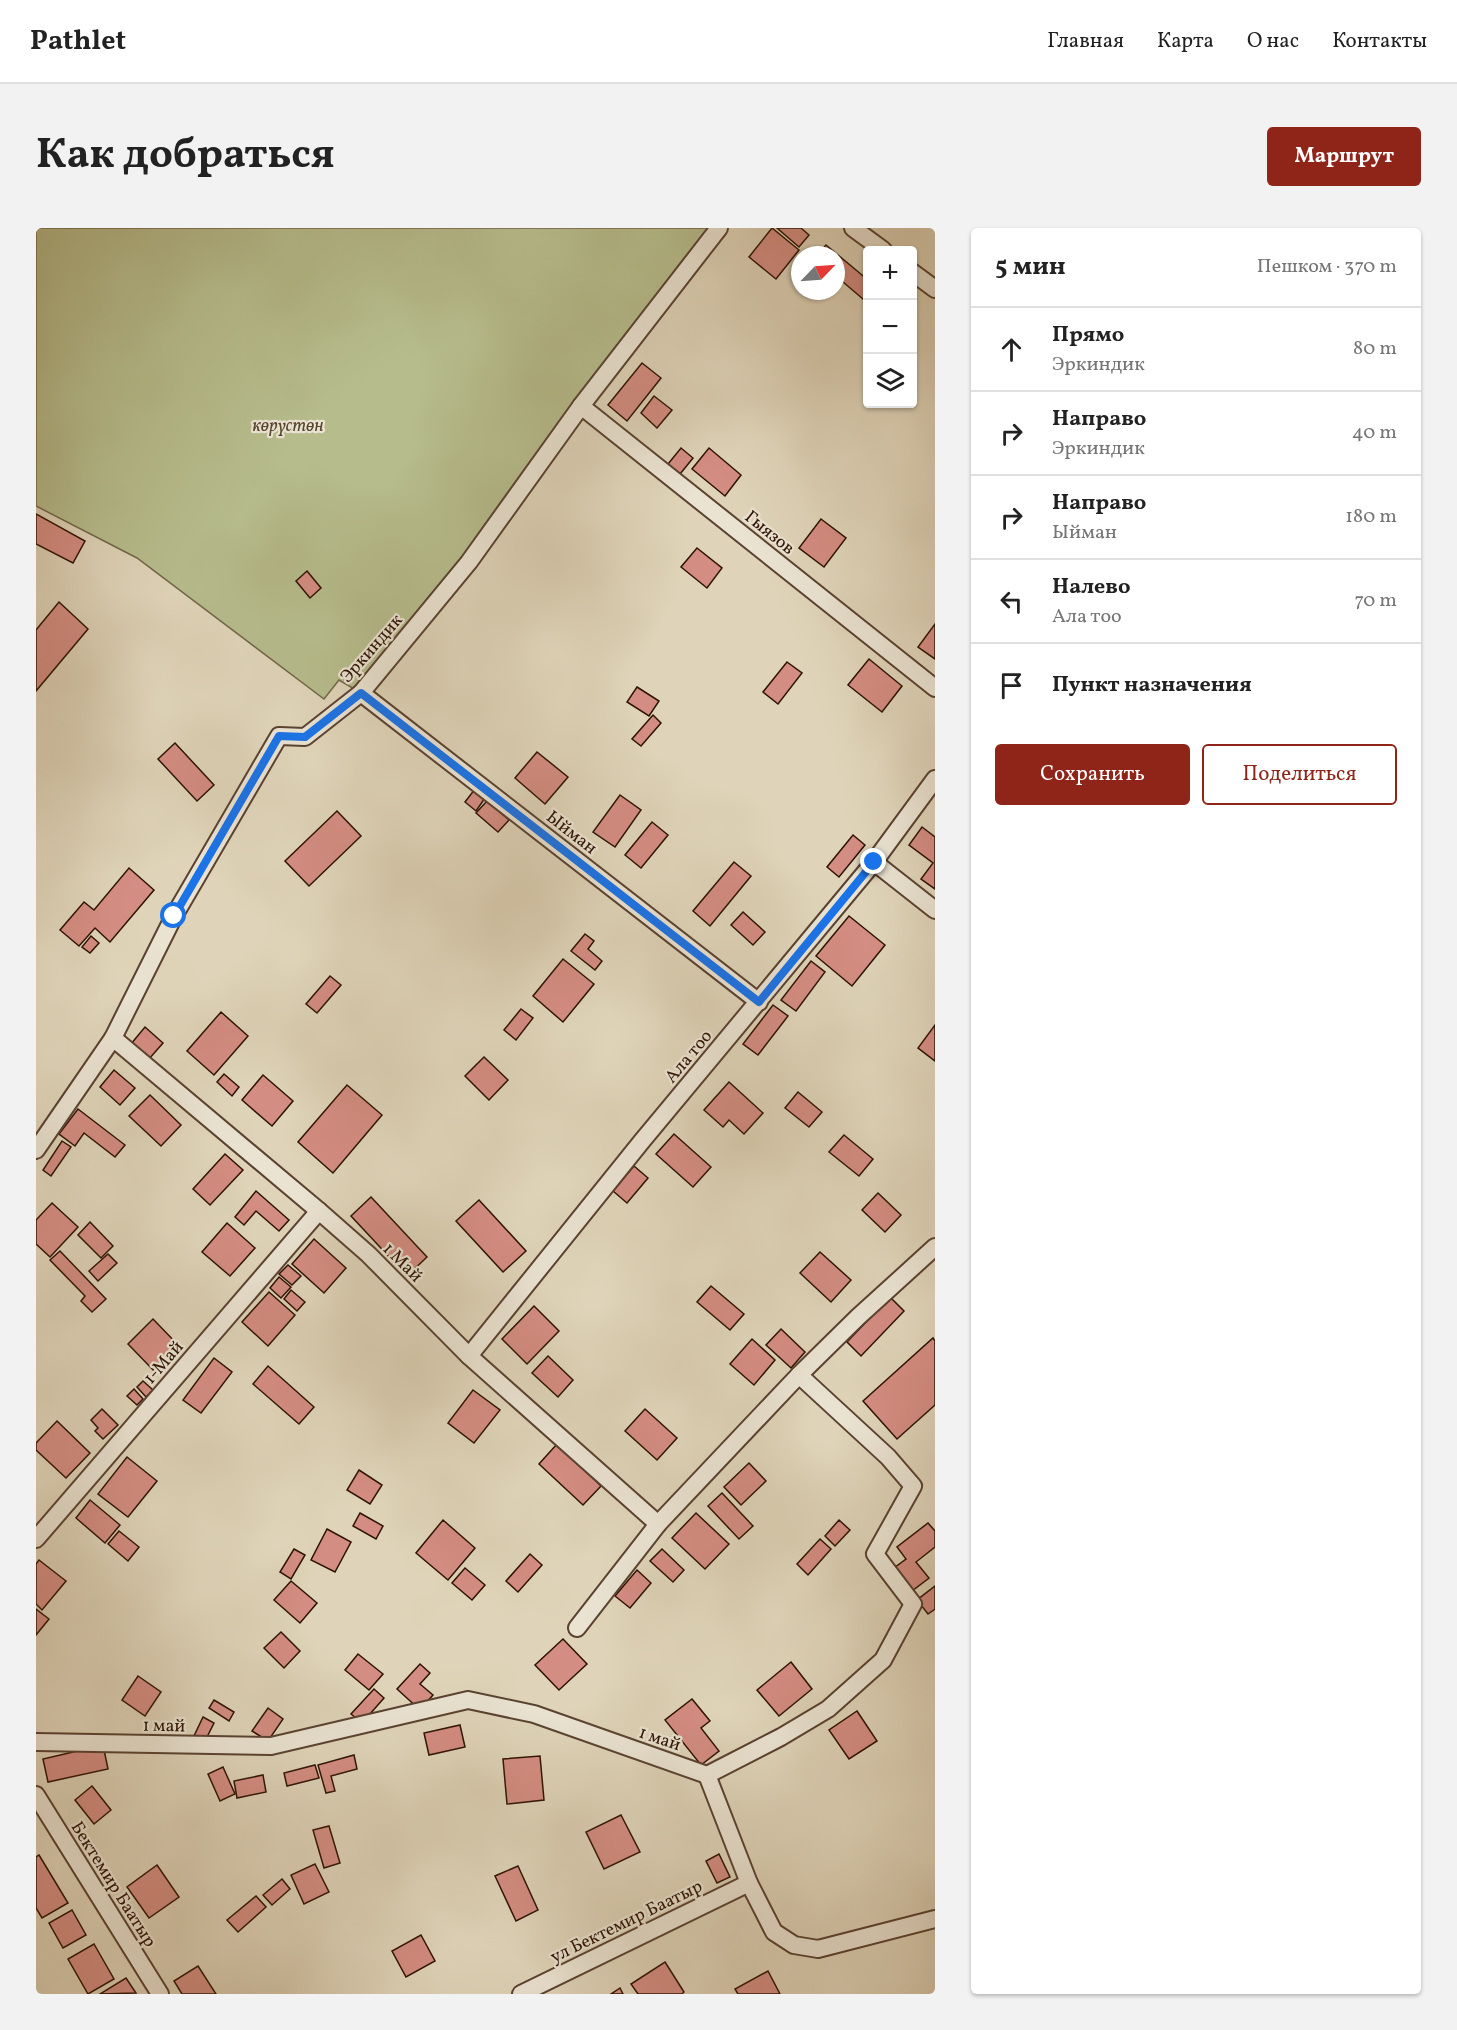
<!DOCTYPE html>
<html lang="ru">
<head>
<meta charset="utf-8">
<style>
	body { margin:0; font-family:Vollkorn,serif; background:#f2f2f2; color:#222 }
	.controls { position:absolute; right:18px; top:18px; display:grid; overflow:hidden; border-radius:6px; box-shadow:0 2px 4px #0004 }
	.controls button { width:54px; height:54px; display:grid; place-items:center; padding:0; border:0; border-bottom:2px solid #e0e0e0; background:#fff; color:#222; font:30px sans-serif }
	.compass { position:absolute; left:755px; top:18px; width:54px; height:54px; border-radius:50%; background:#fff; box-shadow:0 2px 4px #0004; rotate:65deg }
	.stop { position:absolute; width:18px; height:18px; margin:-14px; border:4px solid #1a73e8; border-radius:50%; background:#fff }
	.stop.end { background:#1a73e8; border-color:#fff; box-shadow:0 2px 6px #0008 }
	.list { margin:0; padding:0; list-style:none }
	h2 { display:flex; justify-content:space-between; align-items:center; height:78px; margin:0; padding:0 24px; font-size:26px }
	h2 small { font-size:20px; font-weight:400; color:#767676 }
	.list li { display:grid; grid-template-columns:39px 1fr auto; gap:18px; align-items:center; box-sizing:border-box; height:84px; padding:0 24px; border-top:2px solid #e0e0e0 }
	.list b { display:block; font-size:22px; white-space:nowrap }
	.list p { margin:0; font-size:20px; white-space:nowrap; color:#767676 }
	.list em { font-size:20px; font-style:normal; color:#767676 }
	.actions { display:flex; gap:12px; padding:18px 24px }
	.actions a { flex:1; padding:14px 0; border:2px solid #8f2418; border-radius:6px; text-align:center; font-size:21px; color:#8f2418 }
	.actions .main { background:#8f2418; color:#fff }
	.icon { flex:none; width:33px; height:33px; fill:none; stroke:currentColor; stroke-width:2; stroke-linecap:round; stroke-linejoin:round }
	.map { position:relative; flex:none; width:899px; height:1766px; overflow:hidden; border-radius:6px }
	header { display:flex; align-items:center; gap:36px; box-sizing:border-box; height:84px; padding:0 30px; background:#fff; border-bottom:2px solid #e0e0e0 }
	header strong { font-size:28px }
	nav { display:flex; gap:33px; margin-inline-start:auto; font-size:21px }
	.intro { display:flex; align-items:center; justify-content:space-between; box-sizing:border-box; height:144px; padding:0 36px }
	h1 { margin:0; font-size:42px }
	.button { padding:15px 27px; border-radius:6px; background:#8f2418; color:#fff; font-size:21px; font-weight:700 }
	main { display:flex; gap:36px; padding:0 36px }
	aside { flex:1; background:#fff; border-radius:6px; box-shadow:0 2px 4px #0004 }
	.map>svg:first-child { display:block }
	.green { fill:#b6bc8c; stroke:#726748; stroke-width:1.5 }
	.building { fill:#d48d82; stroke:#2e1204; stroke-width:1.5 }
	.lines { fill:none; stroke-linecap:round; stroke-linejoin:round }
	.minor-casing { stroke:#5a4231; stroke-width:20 }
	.minor { stroke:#eae3d2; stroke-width:16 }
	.route { stroke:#1a73e8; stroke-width:8 }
	.labels { text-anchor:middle; stroke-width:4.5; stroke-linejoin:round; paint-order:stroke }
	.park-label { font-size:18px; font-style:italic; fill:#57452d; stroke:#eae3d2 }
	.street-label { font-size:18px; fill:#2e1204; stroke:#eae3d2 }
</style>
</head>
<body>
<header>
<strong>Pathlet</strong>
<nav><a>Главная</a><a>Карта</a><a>О нас</a><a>Контакты</a></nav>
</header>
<div class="intro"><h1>Как добраться</h1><a class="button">Маршрут</a></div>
<main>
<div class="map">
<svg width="899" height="1766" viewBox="0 0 899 1766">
	<rect width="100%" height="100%" fill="#dfd4b9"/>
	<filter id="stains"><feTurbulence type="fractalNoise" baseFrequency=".00333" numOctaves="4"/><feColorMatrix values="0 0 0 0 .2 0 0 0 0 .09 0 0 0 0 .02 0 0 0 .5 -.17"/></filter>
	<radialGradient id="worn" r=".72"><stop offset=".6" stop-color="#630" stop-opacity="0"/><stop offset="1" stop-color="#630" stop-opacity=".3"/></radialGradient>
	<path class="green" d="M 0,0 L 681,0 L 325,465 L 303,452 L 288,471 L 101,330 L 0,278 Z"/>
	<g class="building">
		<path d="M 736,0 L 763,22 L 740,51 L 713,29 Z"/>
		<path d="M 741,0 L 765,0 L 773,7 L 763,19 Z"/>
		<path d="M 790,17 L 832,52 L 832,66 L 827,71 L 800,48 L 800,27 L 781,27 Z"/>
		<path d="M 606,135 L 625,150 L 591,193 L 572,177 Z"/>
		<path d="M 618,168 L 636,182 L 621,200 L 605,185 Z"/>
		<path d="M 645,220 L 657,230 L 640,251 L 628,241 Z"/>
		<path d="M 673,220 L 705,247 L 689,268 L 656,241 Z"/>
		<path d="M 0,286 L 49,313 L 37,335 L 0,316 Z"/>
		<path d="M 785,291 L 810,310 L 788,339 L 763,320 Z"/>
		<path d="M 661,320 L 686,340 L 671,360 L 645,339 Z"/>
		<path d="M 271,343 L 285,360 L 274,370 L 260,353 Z"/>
		<path d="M 23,374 L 52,401 L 0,463 L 0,402 Z"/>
		<path d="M 899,396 L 899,431 L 882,419 Z"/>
		<path d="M 833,431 L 866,458 L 846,484 L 812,457 Z"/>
		<path d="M 751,434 L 766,445 L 742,476 L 727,464 Z"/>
		<path d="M 601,459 L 623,473 L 613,488 L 591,474 Z"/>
		<path d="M 617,487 L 625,495 L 605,518 L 596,511 Z"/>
		<path d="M 139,515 L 178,557 L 161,573 L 122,531 Z"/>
		<path d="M 501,524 L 532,549 L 509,576 L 479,550 Z"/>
		<path d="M 439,561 L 449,570 L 440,583 L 429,574 Z"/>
		<path d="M 584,567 L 605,582 L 579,619 L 557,604 Z"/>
		<path d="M 451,573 L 473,592 L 462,604 L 440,585 Z"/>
		<path d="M 301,583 L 325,608 L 273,658 L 249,633 Z"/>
		<path d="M 616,594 L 632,607 L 605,640 L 589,627 Z"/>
		<path d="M 886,599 L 899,609 L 899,661 L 885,651 L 897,635 L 873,617 Z"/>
		<path d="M 817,607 L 829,617 L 803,649 L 791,639 Z"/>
		<path d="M 698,634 L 715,648 L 674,698 L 657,683 Z"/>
		<path d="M 93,640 L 118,662 L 74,714 L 59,700 L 43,718 L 24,702 L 48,674 L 58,682 Z"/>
		<path d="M 707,684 L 729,704 L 717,717 L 695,697 Z"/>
		<path d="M 813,688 L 849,717 L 816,758 L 780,728 Z"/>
		<path d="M 549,706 L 558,713 L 552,721 L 566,733 L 559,742 L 535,723 Z"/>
		<path d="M 55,708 L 63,715 L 54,725 L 46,719 Z"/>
		<path d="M 527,731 L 558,756 L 527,794 L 497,768 Z"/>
		<path d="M 775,733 L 789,744 L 760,783 L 745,772 Z"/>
		<path d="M 294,748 L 305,757 L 281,785 L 270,776 Z"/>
		<path d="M 737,777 L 752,788 L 722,827 L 707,816 Z"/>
		<path d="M 485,781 L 497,790 L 480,812 L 468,802 Z"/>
		<path d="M 185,784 L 212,808 L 178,847 L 151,823 Z"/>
		<path d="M 899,797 L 899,833 L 882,820 Z"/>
		<path d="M 109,799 L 127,815 L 113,831 L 95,816 Z"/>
		<path d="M 448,829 L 472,852 L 453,872 L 429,848 Z"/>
		<path d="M 78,842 L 99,860 L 84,877 L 64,859 Z"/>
		<path d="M 188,846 L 203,859 L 196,868 L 181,854 Z"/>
		<path d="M 227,847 L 257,873 L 236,898 L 206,872 Z"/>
		<path d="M 693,854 L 727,885 L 708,906 L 693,892 L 687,899 L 668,882 Z"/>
		<path d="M 311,857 L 346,887 L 297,945 L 262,914 Z"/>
		<path d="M 762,864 L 786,884 L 773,899 L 749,880 Z"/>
		<path d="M 114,867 L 145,897 L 125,918 L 93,888 Z"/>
		<path d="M 42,881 L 89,917 L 79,929 L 48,905 L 39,918 L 23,906 Z"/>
		<path d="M 638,906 L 675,939 L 657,959 L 620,926 Z"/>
		<path d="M 808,907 L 837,931 L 823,948 L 793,924 Z"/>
		<path d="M 26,913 L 35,919 L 15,948 L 7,942 Z"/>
		<path d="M 189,926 L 207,942 L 174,977 L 157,961 Z"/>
		<path d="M 598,938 L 612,950 L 591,975 L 577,963 Z"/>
		<path d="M 220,963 L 253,992 L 243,1003 L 220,983 L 208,997 L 199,989 Z"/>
		<path d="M 842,965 L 865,987 L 849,1004 L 826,982 Z"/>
		<path d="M 335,969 L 391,1029 L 371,1048 L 315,988 Z"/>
		<path d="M 443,972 L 490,1023 L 467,1044 L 420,993 Z"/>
		<path d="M 16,975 L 42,999 L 14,1029 L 0,1016 L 0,992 Z"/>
		<path d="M 54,994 L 77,1018 L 65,1030 L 42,1007 Z"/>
		<path d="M 191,995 L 219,1020 L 194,1048 L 166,1024 Z"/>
		<path d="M 278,1011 L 310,1040 L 288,1065 L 256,1036 Z"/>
		<path d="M 24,1023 L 70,1071 L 56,1084 L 45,1073 L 49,1068 L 14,1032 Z"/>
		<path d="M 784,1024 L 815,1052 L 795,1074 L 764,1045 Z"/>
		<path d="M 72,1026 L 81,1035 L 62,1053 L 53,1043 Z"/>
		<path d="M 252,1037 L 265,1048 L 256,1057 L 243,1046 Z"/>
		<path d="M 243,1049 L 255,1059 L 245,1070 L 234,1060 Z"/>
		<path d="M 675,1058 L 708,1086 L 694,1102 L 661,1074 Z"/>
		<path d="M 255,1062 L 269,1074 L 261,1083 L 248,1071 Z"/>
		<path d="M 233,1064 L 259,1087 L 232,1118 L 206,1094 Z"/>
		<path d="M 854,1069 L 868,1083 L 825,1128 L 811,1114 Z"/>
		<path d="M 498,1078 L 523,1103 L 491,1136 L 466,1111 Z"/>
		<path d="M 117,1091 L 144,1119 L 119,1144 L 92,1116 Z"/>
		<path d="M 745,1101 L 769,1124 L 755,1140 L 730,1117 Z"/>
		<path d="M 897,1110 L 899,1113 L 899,1177 L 861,1211 L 827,1173 Z"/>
		<path d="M 716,1111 L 739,1132 L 718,1157 L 694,1136 Z"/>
		<path d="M 512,1128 L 537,1152 L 522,1169 L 496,1145 Z"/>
		<path d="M 178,1130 L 196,1144 L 165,1185 L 147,1172 Z"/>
		<path d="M 232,1138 L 278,1179 L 263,1196 L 217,1156 Z"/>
		<path d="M 107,1153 L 117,1162 L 110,1169 L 101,1159 Z"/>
		<path d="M 98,1161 L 107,1171 L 101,1177 L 91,1168 Z"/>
		<path d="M 437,1162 L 464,1182 L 438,1215 L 412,1195 Z"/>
		<path d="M 66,1181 L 82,1197 L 67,1211 L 59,1203 L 62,1200 L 55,1192 Z"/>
		<path d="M 609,1181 L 641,1210 L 621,1232 L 589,1203 Z"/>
		<path d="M 21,1193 L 54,1225 L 30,1250 L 0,1222 L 0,1215 Z"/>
		<path d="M 521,1216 L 565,1258 L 547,1277 L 503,1236 Z"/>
		<path d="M 91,1229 L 121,1253 L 92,1289 L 62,1266 Z"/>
		<path d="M 713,1235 L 730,1253 L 705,1277 L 688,1259 Z"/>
		<path d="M 323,1242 L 346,1257 L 334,1276 L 311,1262 Z"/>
		<path d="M 686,1265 L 717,1298 L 703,1311 L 672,1278 Z"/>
		<path d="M 54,1272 L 84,1297 L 69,1315 L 40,1290 Z"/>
		<path d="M 324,1285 L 347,1298 L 340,1311 L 317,1298 Z"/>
		<path d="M 660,1285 L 693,1316 L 669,1341 L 636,1310 Z"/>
		<path d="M 407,1292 L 439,1320 L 412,1352 L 380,1325 Z"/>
		<path d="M 803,1292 L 814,1302 L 799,1318 L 789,1308 Z"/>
		<path d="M 892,1295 L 899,1303 L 899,1319 L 880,1334 L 893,1350 L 876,1363 L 858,1340 L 870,1331 L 861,1319 Z"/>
		<path d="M 291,1301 L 315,1314 L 299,1344 L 275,1332 Z"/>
		<path d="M 83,1303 L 103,1319 L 92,1333 L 72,1316 Z"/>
		<path d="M 784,1311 L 795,1321 L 772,1347 L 761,1336 Z"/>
		<path d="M 258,1321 L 269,1327 L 255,1351 L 244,1344 Z"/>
		<path d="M 626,1321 L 648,1342 L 637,1354 L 614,1333 Z"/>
		<path d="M 494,1326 L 506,1337 L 482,1364 L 470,1353 Z"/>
		<path d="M 3,1332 L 30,1353 L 6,1382 L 0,1376 L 0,1336 Z"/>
		<path d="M 429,1340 L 449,1357 L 436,1372 L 416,1355 Z"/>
		<path d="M 601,1342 L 615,1355 L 594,1380 L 579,1368 Z"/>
		<path d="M 255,1353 L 281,1375 L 264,1395 L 238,1372 Z"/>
		<path d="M 899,1358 L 899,1381 L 892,1386 L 881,1372 Z"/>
		<path d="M 0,1381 L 13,1391 L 0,1407 Z"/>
		<path d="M 245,1404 L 264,1423 L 248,1440 L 228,1420 Z"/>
		<path d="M 527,1411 L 551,1436 L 523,1462 L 499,1437 Z"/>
		<path d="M 322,1426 L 347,1446 L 333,1462 L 309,1442 Z"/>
		<path d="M 755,1434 L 776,1461 L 743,1488 L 721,1462 Z"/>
		<path d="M 384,1436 L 394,1445 L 384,1456 L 397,1467 L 384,1482 L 361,1461 Z"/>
		<path d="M 102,1448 L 125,1464 L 109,1488 L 86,1472 Z"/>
		<path d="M 338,1461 L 348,1470 L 326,1495 L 315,1486 Z"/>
		<path d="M 656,1471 L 674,1493 L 665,1500 L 683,1523 L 665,1537 L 629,1492 Z"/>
		<path d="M 178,1472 L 198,1484 L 193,1493 L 173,1480 Z"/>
		<path d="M 232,1480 L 247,1491 L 232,1513 L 216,1503 Z"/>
		<path d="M 821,1483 L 841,1513 L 813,1531 L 793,1502 Z"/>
		<path d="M 167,1489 L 178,1495 L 169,1513 L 158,1508 Z"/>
		<path d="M 424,1497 L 429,1519 L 393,1527 L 388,1505 Z"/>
		<path d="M 67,1517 L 72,1541 L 12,1554 L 7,1531 Z"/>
		<path d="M 318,1527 L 321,1541 L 295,1548 L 299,1563 L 290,1565 L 282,1537 Z"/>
		<path d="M 504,1528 L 508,1572 L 471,1576 L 467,1531 Z"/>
		<path d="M 279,1537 L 283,1550 L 251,1558 L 248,1545 Z"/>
		<path d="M 187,1539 L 199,1566 L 184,1573 L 172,1546 Z"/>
		<path d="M 227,1547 L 230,1564 L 201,1570 L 198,1553 Z"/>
		<path d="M 56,1558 L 75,1582 L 58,1596 L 39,1572 Z"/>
		<path d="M 585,1587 L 604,1624 L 568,1641 L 550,1604 Z"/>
		<path d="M 293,1598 L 304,1635 L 288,1640 L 277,1602 Z"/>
		<path d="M 683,1626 L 694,1649 L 681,1655 L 670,1633 Z"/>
		<path d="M 3,1627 L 32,1675 L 6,1690 L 0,1680 L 0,1629 Z"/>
		<path d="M 279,1636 L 293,1664 L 268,1676 L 255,1647 Z"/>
		<path d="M 121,1637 L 143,1669 L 113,1690 L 91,1659 Z"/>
		<path d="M 482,1638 L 502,1682 L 480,1693 L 459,1648 Z"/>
		<path d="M 246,1651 L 254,1661 L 236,1677 L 227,1667 Z"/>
		<path d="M 220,1668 L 230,1679 L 202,1704 L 191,1692 Z"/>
		<path d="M 36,1682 L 50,1707 L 27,1720 L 13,1695 Z"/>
		<path d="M 385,1707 L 399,1733 L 370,1749 L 356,1723 Z"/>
		<path d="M 58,1716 L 78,1751 L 52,1766 L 32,1731 Z"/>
		<path d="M 629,1734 L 648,1764 L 646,1766 L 602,1766 L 595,1756 Z"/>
		<path d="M 162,1738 L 180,1766 L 146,1766 L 138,1753 Z"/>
		<path d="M 732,1743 L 744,1766 L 702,1766 L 699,1761 Z"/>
		<path d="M 90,1750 L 100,1765 L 64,1766 Z"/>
		<path d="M 584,1760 L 587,1766 L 575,1766 Z"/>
	</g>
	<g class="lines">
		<defs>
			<g id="minor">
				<path d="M 817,0 L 847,22"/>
				<path d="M 876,44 L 899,61"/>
				<path d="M 545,178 L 899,460"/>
				<path d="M 325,465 L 723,774"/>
				<path d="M 838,634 L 899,682"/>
				<path d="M 77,810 L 283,983 L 332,1026 L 433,1128 L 622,1296"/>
				<path d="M 0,922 L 77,810 L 138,688 L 243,508 L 269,509 L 325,465 L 433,334 L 545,178 L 683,0"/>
				<path d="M 433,1128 L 606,913 L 838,634 L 899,551"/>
				<path d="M 0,1311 L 283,983"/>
				<path d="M 541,1400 L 622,1296 L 763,1147 L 822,1089 L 899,1019"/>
				<path d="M 0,1514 L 235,1518 L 432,1472 L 498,1486 L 671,1547 L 745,1509 L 792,1481 L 847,1432 L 877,1376 L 839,1326 L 877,1258 L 852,1229 L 763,1147"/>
				<path d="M 671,1547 L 713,1655 L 738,1704 L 758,1717 L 782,1721 L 899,1691"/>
				<path d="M 0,1567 L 124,1766"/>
				<path d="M 485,1766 L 713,1655"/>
			</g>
		</defs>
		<use href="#minor" class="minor-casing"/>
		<use href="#minor" class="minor"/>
	</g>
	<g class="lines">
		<path class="route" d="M 138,688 L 243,508 L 269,509 L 325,465 L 723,774 L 838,634"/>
	</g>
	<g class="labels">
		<g class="park-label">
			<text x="252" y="203">көрүстөн</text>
		</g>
		<g class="street-label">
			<text transform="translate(734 304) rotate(39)" y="6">Гыязов</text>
			<text transform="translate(335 420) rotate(-49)" y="6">Эркиндик</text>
			<text transform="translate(536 604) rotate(38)" y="6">Ыйман</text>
			<text transform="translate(652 828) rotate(-50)" y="6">Ала тоо</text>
			<text transform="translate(367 1034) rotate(45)" y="6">1 Май</text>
			<text transform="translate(127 1134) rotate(-49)" y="6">1-Май</text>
			<text transform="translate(128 1497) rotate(1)" y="6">1 май</text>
			<text transform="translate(624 1510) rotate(19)" y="6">1 май</text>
			<text transform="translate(78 1656) rotate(58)" y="6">Бектемир Баатыр</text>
			<text transform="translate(590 1693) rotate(-26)" y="6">ул Бектемир Баатыр</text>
		</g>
	</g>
	<rect width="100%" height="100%" filter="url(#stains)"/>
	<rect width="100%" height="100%" fill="url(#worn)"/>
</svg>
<div class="controls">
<button>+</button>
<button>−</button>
<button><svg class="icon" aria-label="layers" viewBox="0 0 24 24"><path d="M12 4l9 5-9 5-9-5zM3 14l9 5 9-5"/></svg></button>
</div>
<svg class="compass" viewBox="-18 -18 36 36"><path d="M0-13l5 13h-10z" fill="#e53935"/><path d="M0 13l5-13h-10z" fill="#767676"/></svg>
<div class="stop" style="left:138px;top:688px"></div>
<div class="stop end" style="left:838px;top:634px"></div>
</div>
<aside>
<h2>5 мин<small>Пешком · 370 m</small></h2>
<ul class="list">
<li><svg class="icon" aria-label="ahead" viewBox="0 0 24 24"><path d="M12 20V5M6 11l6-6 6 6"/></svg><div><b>Прямо</b><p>Эркиндик</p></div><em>80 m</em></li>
<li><svg class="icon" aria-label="right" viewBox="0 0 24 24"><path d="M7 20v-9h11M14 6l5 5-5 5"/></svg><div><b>Направо</b><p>Эркиндик</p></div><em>40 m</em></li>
<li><svg class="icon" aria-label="right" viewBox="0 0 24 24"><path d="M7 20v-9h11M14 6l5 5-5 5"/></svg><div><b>Направо</b><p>Ыйман</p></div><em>180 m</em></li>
<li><svg class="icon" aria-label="left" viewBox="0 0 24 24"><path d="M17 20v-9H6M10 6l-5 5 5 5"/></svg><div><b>Налево</b><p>Ала тоо</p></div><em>70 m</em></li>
<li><svg class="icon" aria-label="arrive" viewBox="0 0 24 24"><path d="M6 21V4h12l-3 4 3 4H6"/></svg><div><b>Пункт назначения</b></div></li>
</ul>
<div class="actions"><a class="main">Сохранить</a><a>Поделиться</a></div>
</aside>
</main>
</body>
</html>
